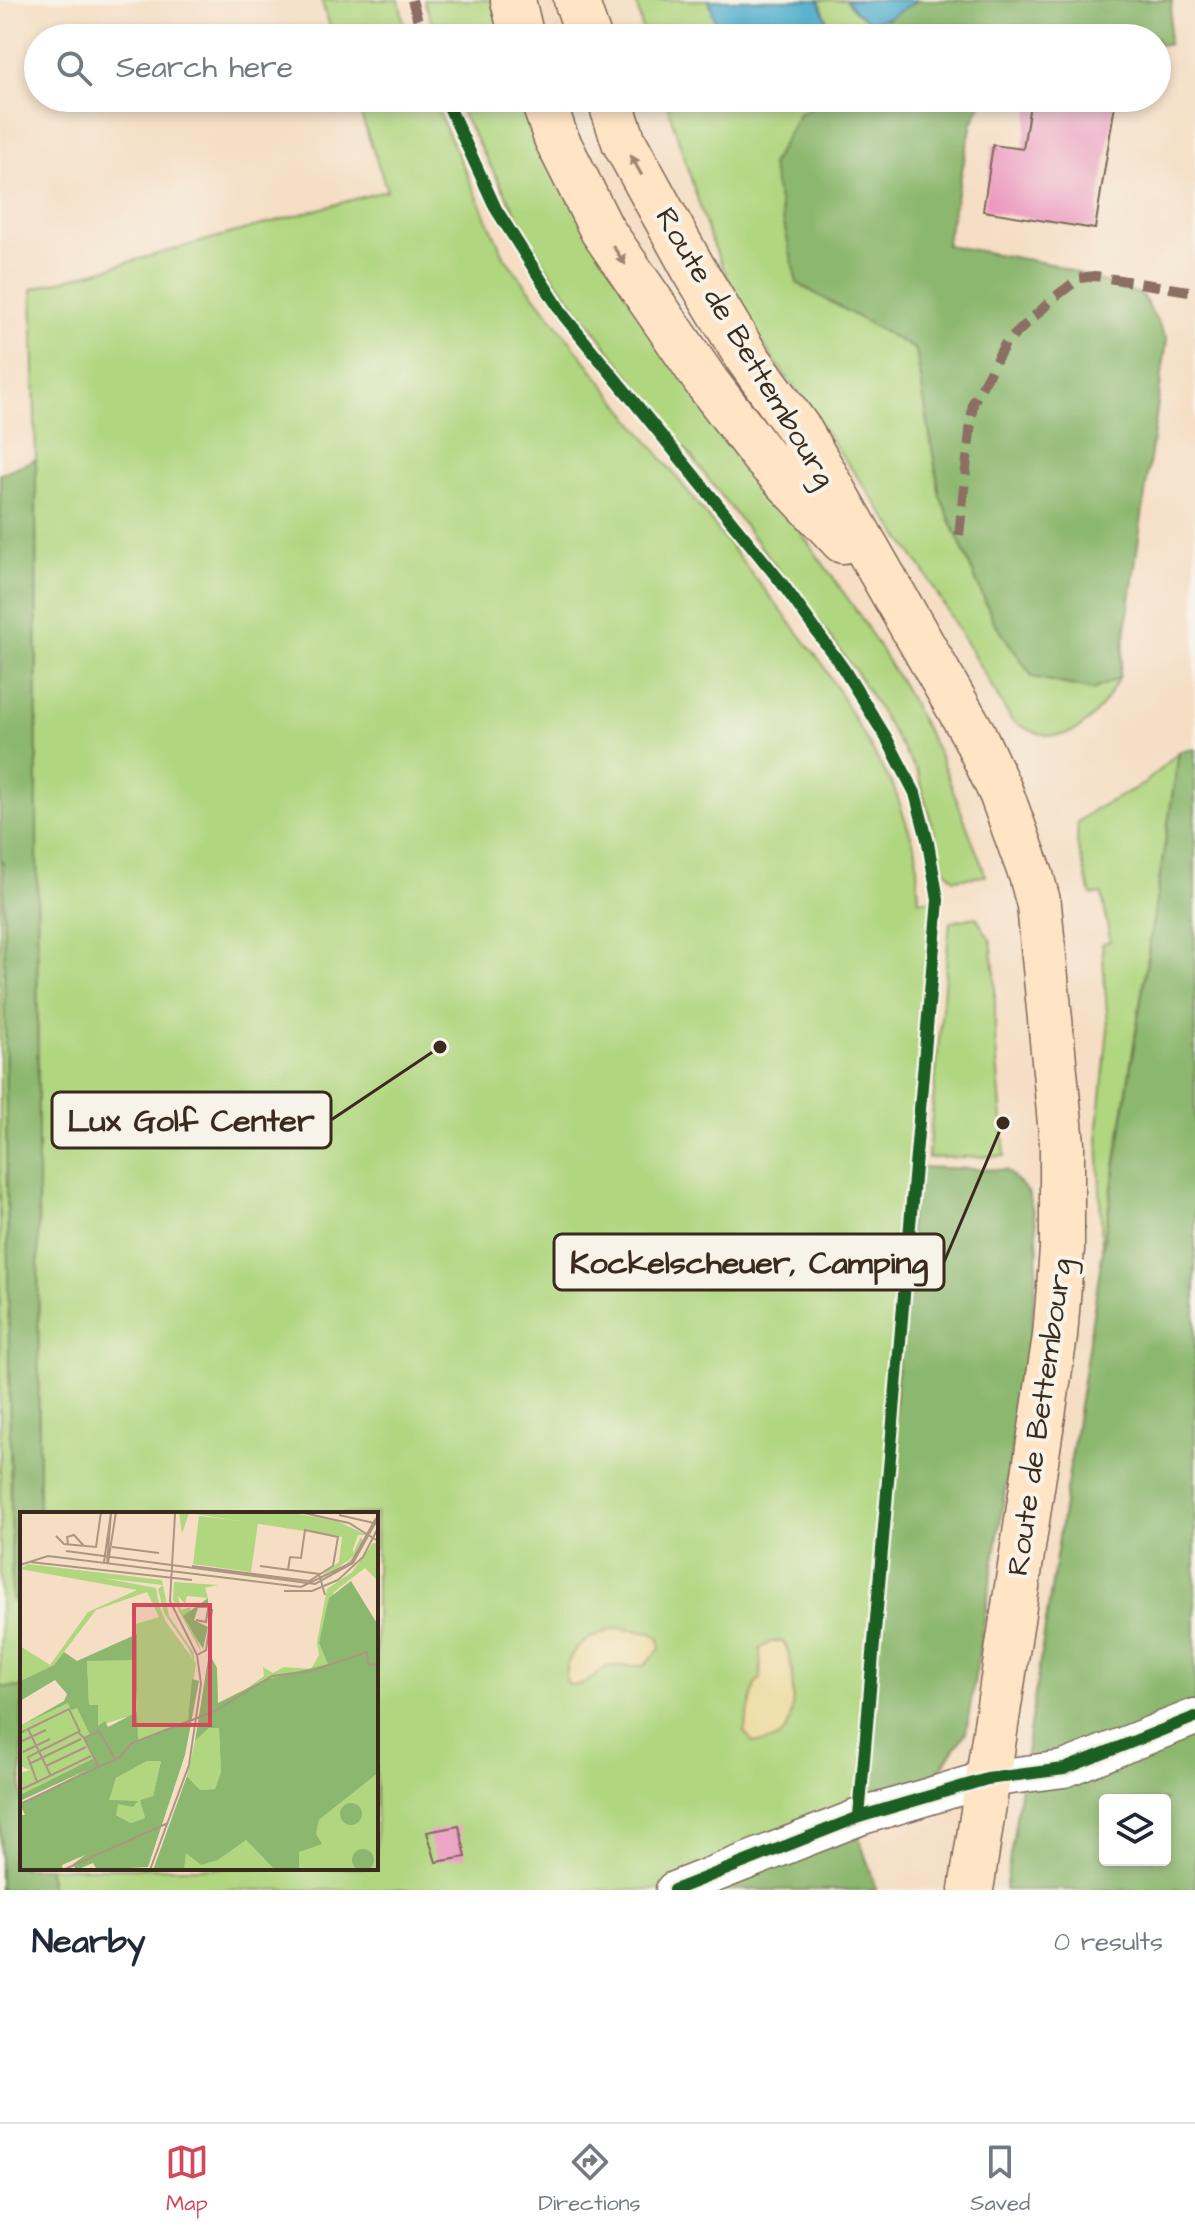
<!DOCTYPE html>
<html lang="en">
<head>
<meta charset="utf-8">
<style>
	body { margin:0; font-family:"Architects Daughter",sans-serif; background:#f6f6f7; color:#1f2937 }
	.controls { position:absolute; right:24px; bottom:24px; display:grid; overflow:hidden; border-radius:8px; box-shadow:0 4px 12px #0003 }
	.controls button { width:72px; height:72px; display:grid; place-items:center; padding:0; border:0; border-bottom:2px solid #e0e1e3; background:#fff; color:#1f2937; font:40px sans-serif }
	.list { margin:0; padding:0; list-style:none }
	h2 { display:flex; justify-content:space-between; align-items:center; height:104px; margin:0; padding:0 32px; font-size:34px }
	h2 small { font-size:26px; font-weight:400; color:#747a83 }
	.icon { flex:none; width:44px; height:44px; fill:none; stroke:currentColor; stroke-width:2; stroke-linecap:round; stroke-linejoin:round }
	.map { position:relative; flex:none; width:1195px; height:1890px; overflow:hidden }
	.search { position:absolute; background:#fff; box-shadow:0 4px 12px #0003; left:24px; right:24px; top:24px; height:88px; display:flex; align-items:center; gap:20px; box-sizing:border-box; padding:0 28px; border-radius:44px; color:#747a83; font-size:30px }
	.sheet { height:232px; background:#fff }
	nav { display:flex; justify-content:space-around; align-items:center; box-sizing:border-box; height:112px; border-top:2px solid #e0e1e3; background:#fff; font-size:22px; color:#747a83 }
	nav a { display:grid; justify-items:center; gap:4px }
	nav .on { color:#d1495b }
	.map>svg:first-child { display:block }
	.green { fill:#b0d680; stroke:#76804f; stroke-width:2 }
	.forest { fill:#8cb76e; stroke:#647046; stroke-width:2; fill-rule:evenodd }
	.sand { fill:#eeda9e; stroke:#94825e; stroke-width:2 }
	.water { fill:#4faece; stroke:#456c76; stroke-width:2 }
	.building { fill:#eb99c0 }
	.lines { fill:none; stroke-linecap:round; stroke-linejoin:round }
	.minor-casing { stroke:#7c6958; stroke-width:39 }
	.secondary-casing { stroke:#7c6958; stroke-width:47 }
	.minor { stroke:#fff; stroke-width:36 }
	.secondary { stroke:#ffe4c6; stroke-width:44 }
	.quiet { stroke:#8d6e63; stroke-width:10; stroke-dasharray:20 10; stroke-linecap:butt }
	.cycleway-casing { stroke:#f7f3e8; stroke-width:17 }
	.cycleway { stroke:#1b5e20; stroke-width:12 }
	.oneway { fill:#9d8772 }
	.labels { text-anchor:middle; stroke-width:8; stroke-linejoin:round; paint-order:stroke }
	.street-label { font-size:30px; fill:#3b2a1e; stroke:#f7f3e8 }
	.inset-road { fill:none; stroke:#ab9682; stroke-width:2 }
	.view { fill:#d1495b; fill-opacity:0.15; stroke:#d1495b; stroke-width:4 }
	.inset-edge { fill:none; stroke:#3b2a1e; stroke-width:4 }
	.leader { fill:none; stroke:#3b2a1e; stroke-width:3 }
	.callout-dot { fill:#3b2a1e; stroke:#f7f3e8; stroke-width:3 }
	.callout { fill:#f7f3e8; stroke:#3b2a1e; stroke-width:3 }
	.callout-label { font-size:32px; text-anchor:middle; font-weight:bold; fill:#3b2a1e }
</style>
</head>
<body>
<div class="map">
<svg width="1195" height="1890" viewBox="0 0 1195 1890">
	<rect width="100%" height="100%" fill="#f7f3e8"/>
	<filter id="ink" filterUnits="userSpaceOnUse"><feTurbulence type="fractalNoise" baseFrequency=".0125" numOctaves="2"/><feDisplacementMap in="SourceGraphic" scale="16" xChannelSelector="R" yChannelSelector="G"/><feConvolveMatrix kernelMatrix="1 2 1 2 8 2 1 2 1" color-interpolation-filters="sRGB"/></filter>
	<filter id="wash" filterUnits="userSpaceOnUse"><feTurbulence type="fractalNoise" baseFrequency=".006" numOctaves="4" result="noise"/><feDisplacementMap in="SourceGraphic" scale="32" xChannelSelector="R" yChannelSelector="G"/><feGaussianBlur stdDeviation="1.8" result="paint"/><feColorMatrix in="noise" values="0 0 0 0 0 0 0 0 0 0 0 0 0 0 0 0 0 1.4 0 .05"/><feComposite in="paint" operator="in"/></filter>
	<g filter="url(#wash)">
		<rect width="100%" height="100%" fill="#f5dec4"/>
		<g class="green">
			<path d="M 321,0 L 399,0 L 407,38 L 334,38 Z"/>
			<path d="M 424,0 L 491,0 L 504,38 L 437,38 Z"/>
			<path d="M 636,0 L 709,0 L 720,38 L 644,38 Z"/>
			<path d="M 819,0 L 846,0 L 855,11 L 869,21 L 888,18 L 880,38 L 831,38 L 831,31 Z"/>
			<path d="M 355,98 L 432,98 L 505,258 L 822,663 L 894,788 L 916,850 L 919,900 L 938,900 L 859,1817 L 674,1890 L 50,1890 L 49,1868 L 376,1868 L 376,1514 L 39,1514 L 36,459 L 32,289 L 387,190 Z"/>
			<path d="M 457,98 L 526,98 L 651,321 L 858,613 L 903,686 L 939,754 L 986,876 L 954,879 L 944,868 L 918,774 L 855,670 L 543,263 L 464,117 Z"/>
			<path d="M 665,98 L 829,98 L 799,114 L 797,282 L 916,350 L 940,496 L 993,620 L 1033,677 L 1092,690 L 1119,678 C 1092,725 1067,755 1012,721 L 922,568 L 755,333 L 730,283 L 709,235 Z"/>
			<path d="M 1179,752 L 1102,1250 L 1098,1127 L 1108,1028 L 1102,944 L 1110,941 L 1102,894 L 1091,895 L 1077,843 L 1078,822 L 1095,809 L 1144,784 Z"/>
			<path d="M 0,862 L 3,862 L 12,1601 L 22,1601 L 22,1688 L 0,1687 Z"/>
			<path d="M 976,917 L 991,941 L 995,974 L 995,1036 L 1005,1156 L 928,1158 L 950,922 Z"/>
		</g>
		<g class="forest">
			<path d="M 918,0 L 1172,0 L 1168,45 L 1157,44 L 1157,38 L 1101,38 L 1016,29 L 1012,38 L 880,38 L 888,18 Z"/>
			<path d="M 829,98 L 984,98 L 972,123 L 946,245 L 1051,264 L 1142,295 L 1167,339 L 1119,678 L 1093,690 L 1033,677 L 993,620 L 940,496 L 916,350 L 797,283 L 771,165 L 799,114 Z"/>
			<path d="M 36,459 L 39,1514 L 22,1514 L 22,1601 L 12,1601 L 3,862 L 0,862 L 0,474 Z"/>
			<path d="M 1195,749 L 1195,1890 L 1005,1890 L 1179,752 ZM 1105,1800 L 1165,1800 L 1165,1860 L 1105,1860 Z"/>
			<path d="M 915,1167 L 1006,1170 L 1028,1192 L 1036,1224 L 1038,1252 L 1031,1332 L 966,1732 L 939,1771 L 859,1838 L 877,1890 L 674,1890 L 859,1817 Z"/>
			<path d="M 0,1687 L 22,1688 L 22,1868 L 49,1868 L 50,1890 L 0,1890 Z"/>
		</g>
		<g class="sand">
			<path d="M 619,1628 L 652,1633 L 659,1639 L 660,1649 L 644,1666 L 608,1666 C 593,1676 586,1689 567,1684 C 562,1648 589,1635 619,1628 Z"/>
			<path d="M 782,1641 C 795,1653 796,1713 787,1728 C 780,1741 765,1744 753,1742 L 744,1732 L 755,1684 L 761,1678 L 760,1649 L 771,1642 Z"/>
		</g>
		<g class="water">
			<path d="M 709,0 L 819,0 L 831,31 L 831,38 L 720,38 Z"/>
			<path d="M 846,0 L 918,0 L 888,18 L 869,22 L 855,11 Z"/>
		</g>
		<g id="blocks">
			<g class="building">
				<path d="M 1031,98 L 1116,98 L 1095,229 L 983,211 L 993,145 L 1023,149 Z"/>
				<path d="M 459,1826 L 466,1857 L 436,1862 L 427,1832 Z"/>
			</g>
		</g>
	</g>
	<g filter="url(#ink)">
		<use href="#blocks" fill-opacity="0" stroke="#7c6958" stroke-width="2"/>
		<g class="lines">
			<defs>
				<path id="minor" d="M 674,1890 L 859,1817 L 987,1779 L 1064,1769 L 1195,1717"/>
				<g id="secondary">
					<path d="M 513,0 L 522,38"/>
					<path d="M 576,0 L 589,38"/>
					<path d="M 542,98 L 556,138 L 602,230 L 708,384 L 762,455 L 843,541"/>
					<path d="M 609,98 L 624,142 L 693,268 L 746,356 L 800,431 L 974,735 L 1001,793 L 1031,875 L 1039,905 L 1062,1144 L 1062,1249 L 1055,1336 L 971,1890"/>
				</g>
			</defs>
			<use href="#minor" class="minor-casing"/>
			<use href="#secondary" class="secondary-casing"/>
			<use href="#minor" class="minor"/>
			<use href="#secondary" class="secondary"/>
			<g class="quiet">
				<path d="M 412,0 L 423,38"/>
				<path d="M 959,535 L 973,403 L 1005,344 L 1055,297 L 1080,278 L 1095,276 L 1195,292"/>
			</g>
			<defs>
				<g id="cycleway">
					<path d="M 445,98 L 496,209 L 564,316 L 781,582 L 843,668 L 887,739 L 915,793 L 928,843 L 938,900 L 859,1817"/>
					<path d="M 674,1890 L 859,1817 L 987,1779 L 1064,1769 L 1195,1717"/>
				</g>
			</defs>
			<use href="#cycleway" class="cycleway-casing"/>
			<use href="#cycleway" class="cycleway"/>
		</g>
		<defs><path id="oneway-solid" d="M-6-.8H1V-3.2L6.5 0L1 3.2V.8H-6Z" transform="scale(2)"/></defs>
		<g class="oneway">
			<use href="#oneway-solid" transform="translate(636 165) rotate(-119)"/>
			<use href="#oneway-solid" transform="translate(619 255) rotate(56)"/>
		</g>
	</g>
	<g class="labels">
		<g class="street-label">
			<text transform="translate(746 347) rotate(59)" y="10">Route de Bettembourg</text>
			<text transform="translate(1039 1417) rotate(-82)" y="10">Route de Bettembourg</text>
		</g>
	</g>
	<g transform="translate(20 1512)">
		<rect width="358" height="358" fill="#f5dec4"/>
		<path d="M 159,0 L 266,0 L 317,9 L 347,23 L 338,23 L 333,37 L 333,41 L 341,25 L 344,31 L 337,41 L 330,50 L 325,55 L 314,61 L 305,65 L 324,54 L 336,42 L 317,57 L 302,63 L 319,50 L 322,25 L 169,1 L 162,22 ZM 179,4 L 238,11 L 231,60 L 173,52 ZM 353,31 L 358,31 L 358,69 L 345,56 L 314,80 L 299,131 L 309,153 L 222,180 L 244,164 L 243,155 L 253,161 L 264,155 L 291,157 L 299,143 L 297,130 L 307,77 L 332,60 ZM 8,52 L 142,68 L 149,104 L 174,141 L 174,149 L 168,136 L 144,101 L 138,77 L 143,73 L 83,66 L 136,76 L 140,96 L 146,110 L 176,151 L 168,208 L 118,229 L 106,205 L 78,214 L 78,194 L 69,193 L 67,148 L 115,148 L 117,194 L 116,112 L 139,105 L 127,80 L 76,98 L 34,153 L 0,169 L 0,134 L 30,153 L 68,100 L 117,78 L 0,57 ZM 154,70 L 198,73 L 185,76 L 188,86 L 167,84 L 165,92 L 158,84 L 161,98 L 170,95 L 181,140 L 153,88 ZM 48,191 L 57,196 L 70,223 L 74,246 L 0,283 L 0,261 L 10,258 L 0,254 L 0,214 ZM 189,216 L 199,216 L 201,260 L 195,277 L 180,278 L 167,264 L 175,229 ZM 127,249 L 141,249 L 133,284 L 120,288 L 125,306 L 111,311 L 95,302 L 97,290 L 88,288 L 96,266 ZM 358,261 L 358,358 L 279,358 L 279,340 L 296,322 L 299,308 ZM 226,328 L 255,358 L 164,358 L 166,340 L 198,348 Z" fill="#b0d680"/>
		<path d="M 331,69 L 358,113 L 358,261 L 299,308 L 296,322 L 302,332 L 279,340 L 279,358 L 255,358 L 226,328 L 198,348 L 181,353 L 166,341 L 164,358 L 133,358 L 167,264 L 180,278 L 195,277 L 201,260 L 199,216 L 189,216 L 175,229 L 189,141 L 197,156 L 198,191 L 244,168 L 308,152 L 299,131 L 309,86 ZM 188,86 L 188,96 L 178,96 L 174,108 L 188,115 L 183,137 L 163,104 ZM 117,122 L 117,194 L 114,148 L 67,149 L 69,193 L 78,193 L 78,214 L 85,209 L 88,215 L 117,200 L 118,228 L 168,208 L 172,167 L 179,169 L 165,243 L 128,355 L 77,358 L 73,351 L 56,358 L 53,352 L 65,343 L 42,353 L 43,358 L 0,358 L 0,303 L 5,303 L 0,292 L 69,257 L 0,289 L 0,283 L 74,246 L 64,226 L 70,223 L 57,196 L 51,198 L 48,191 L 0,214 L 44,189 L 47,182 L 35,168 L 0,189 L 0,169 L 34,153 L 44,140 L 57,149 ZM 127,249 L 141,249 L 133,284 L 120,288 L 125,306 L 111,311 L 96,303 L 98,292 L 113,295 L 118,289 L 89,288 L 96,266 ZM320 302a11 11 0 1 1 22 0a11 11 0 1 1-22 0ZM332 348a11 11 0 1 1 22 0a11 11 0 1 1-22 0Z" fill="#8cb76e" fill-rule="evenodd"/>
		<path class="inset-road" d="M 279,0 L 329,11 L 358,29M 319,3 L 358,12M 36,24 L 44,32 L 76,35 L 81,0M 48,32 L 47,25 L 54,23 L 64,34M 92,35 L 139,41M 46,39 L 295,72 L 333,51 L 358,6M 10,50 L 172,68M 84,50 L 91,1 L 87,52M 88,51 L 96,0M 0,53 L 28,44 L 281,75 L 331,51 L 356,6M 172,54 L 289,69 L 313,54 L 318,25 L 285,18 L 281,46 L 270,45 L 268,58M 240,54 L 299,62 L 305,83M 264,79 L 292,79 L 318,68 L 343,45 L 358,16M 176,108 L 186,110 L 188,97 L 192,98 L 186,138 L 177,143M 8,217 L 31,264M 0,221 L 49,197 L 60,220M 0,230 L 26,218M 3,240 L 30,227M 9,252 L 61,227M 26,254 L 66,235M 78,254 L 64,226 L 79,219 L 95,247M 17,270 L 71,244M 0,278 L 17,270 L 8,245 L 58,220 L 64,226M 0,292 L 100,245 L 112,231 L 193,200 L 252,164 L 291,159 L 347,140 L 348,152 L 358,153M 43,358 L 148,311M 130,358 L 169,253 L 181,172 L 177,143 L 150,89 L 155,2"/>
		<path class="view" d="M 114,93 L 190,93 L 190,213 L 114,213 Z"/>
		<rect width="358" height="358" class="inset-edge"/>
	</g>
	<path class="leader" d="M440 1047L331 1120M1003 1123L944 1262"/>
	<g class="callout-dot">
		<circle cx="440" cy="1047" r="8"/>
		<circle cx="1003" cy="1123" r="8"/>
	</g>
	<g class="callout">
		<rect x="52" y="1092" width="279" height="56" rx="8"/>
		<rect x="554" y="1234" width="390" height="56" rx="8"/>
	</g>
	<g class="callout-label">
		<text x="191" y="1131">Lux Golf Center</text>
		<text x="749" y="1273">Kockelscheuer, Camping</text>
	</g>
</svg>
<div class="controls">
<button><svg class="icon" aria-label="layers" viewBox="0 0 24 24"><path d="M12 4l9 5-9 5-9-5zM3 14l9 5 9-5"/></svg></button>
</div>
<div class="search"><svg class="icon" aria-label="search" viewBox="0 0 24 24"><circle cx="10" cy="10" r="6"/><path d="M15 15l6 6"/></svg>Search here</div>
</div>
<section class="sheet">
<h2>Nearby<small>0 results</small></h2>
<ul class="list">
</ul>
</section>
<nav>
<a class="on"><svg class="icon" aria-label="map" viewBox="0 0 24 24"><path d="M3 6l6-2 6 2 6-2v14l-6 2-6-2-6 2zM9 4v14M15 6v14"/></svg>Map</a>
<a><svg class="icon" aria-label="directions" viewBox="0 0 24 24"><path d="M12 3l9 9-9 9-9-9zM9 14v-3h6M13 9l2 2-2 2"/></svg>Directions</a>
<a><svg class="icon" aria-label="saved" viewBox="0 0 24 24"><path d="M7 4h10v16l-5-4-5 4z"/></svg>Saved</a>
</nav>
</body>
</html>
